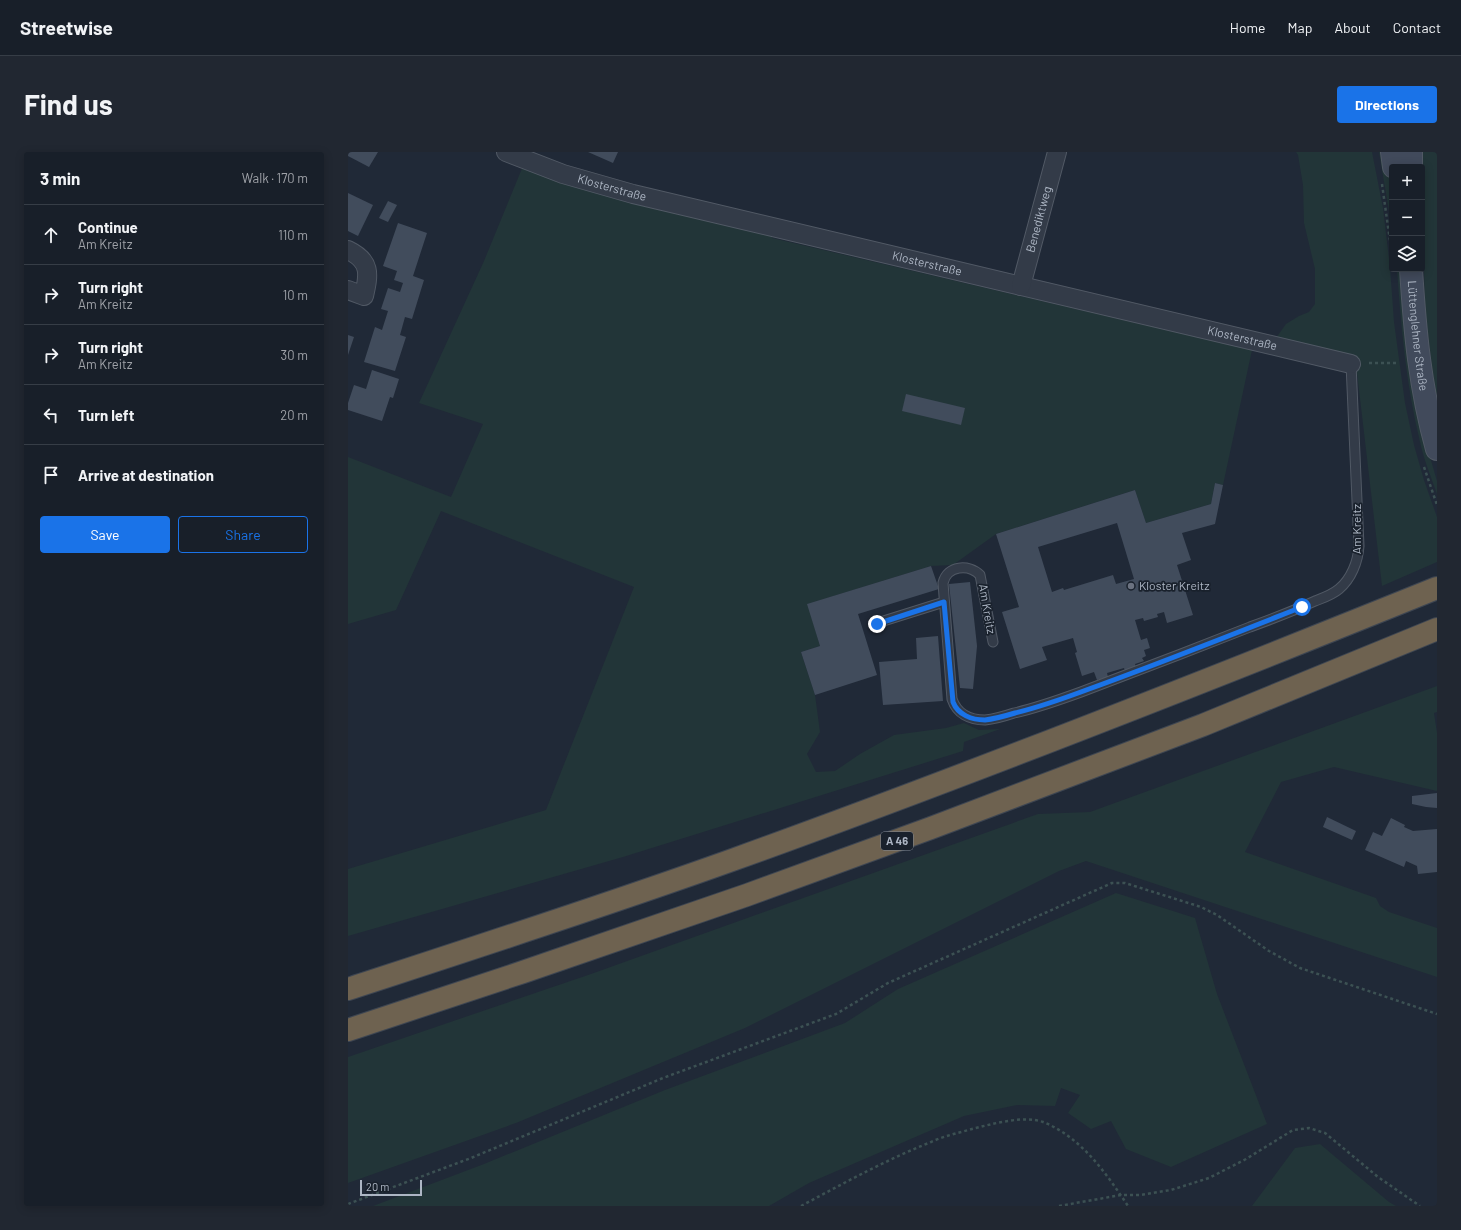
<!DOCTYPE html>
<html lang="en">
<head>
<meta charset="utf-8">
<style>
	body { margin:0; font-family:Barlow,sans-serif; background:#212731; color:#f1f3f6 }
	.controls { position:absolute; right:12px; top:12px; display:grid; overflow:hidden; border-radius:4px; box-shadow:0 2px 10px #0003 }
	.controls button { width:36px; height:36px; display:grid; place-items:center; padding:0; border:0; border-bottom:1px solid #363d46; background:#181f29; color:#f1f3f6; font:20px sans-serif }
	.scale { position:absolute; left:12px; bottom:10px; width:62px; box-sizing:border-box; padding-left:4px; border:2px solid #adb6c4; border-top:0; font-size:11px; line-height:14px; white-space:nowrap; color:#adb6c4; -webkit-text-stroke:3px #19212c; paint-order:stroke }
	.stop { position:absolute; width:12px; height:12px; margin:-9px; border:3px solid #1a73e8; border-radius:50%; background:#fff }
	.stop.end { background:#1a73e8; border-color:#fff; box-shadow:0 1px 4px #0008 }
	.list { margin:0; padding:0; list-style:none }
	h2 { display:flex; justify-content:space-between; align-items:center; height:52px; margin:0; padding:0 16px; font-size:17px }
	h2 small { font-size:13px; font-weight:400; color:#9fa2a8 }
	.list li { display:grid; grid-template-columns:26px 1fr auto; gap:12px; align-items:center; box-sizing:border-box; height:60px; padding:0 16px; border-top:1px solid #363d46 }
	.list b { display:block; font-size:15px; white-space:nowrap }
	.list p { margin:0; font-size:13px; white-space:nowrap; color:#9fa2a8 }
	.list em { font-size:13px; font-style:normal; color:#9fa2a8 }
	.actions { display:flex; gap:8px; padding:12px 16px }
	.actions a { flex:1; padding:9px 0; border:1px solid #1a73e8; border-radius:4px; text-align:center; font-size:14px; color:#1a73e8 }
	.actions .main { background:#1a73e8; color:#fff }
	.icon { flex:none; width:22px; height:22px; fill:none; stroke:currentColor; stroke-width:2; stroke-linecap:round; stroke-linejoin:round }
	.map { position:relative; flex:none; width:1089px; height:1054px; overflow:hidden; border-radius:4px }
	header { display:flex; align-items:center; gap:24px; box-sizing:border-box; height:56px; padding:0 20px; background:#181f29; border-bottom:1px solid #363d46 }
	header strong { font-size:19px }
	nav { display:flex; gap:22px; margin-inline-start:auto; font-size:14px }
	.intro { display:flex; align-items:center; justify-content:space-between; box-sizing:border-box; height:96px; padding:0 24px }
	h1 { margin:0; font-size:28px }
	.button { padding:10px 18px; border-radius:4px; background:#1a73e8; color:#fff; font-size:14px; font-weight:700 }
	main { display:flex; gap:24px; padding:0 24px }
	aside { flex:1; background:#181f29; border-radius:4px; box-shadow:0 2px 10px #0003 }
	.map>svg:first-child { display:block }
	.green { fill:#223538 }
	.building { fill:#414c5c; fill-rule:evenodd }
	.lines { fill:none; stroke-linecap:round; stroke-linejoin:round }
	.lane-casing { stroke:#515965; stroke-width:11 }
	.street-casing { stroke:#515965; stroke-width:20 }
	.secondary-casing { stroke:#515965; stroke-width:24 }
	.highway-casing { stroke:#3e4652; stroke-width:24 }
	.path { stroke:#3c5153; stroke-width:2.5; stroke-dasharray:3 3; stroke-linecap:butt }
	.lane { stroke:#333b48; stroke-width:9 }
	.street { stroke:#333b48; stroke-width:18 }
	.secondary { stroke:#414a5b; stroke-width:22 }
	.highway { stroke:#6e6250; stroke-width:22 }
	.route { stroke:#1a73e8; stroke-width:5 }
	.worship-dot { fill:#6b7280; stroke:#19212c; stroke-width:1.5 }
	.labels { text-anchor:middle; stroke-width:3.5; stroke-linejoin:round; paint-order:stroke }
	.shield { fill:#19212c; stroke:#818996; stroke-width:1 }
	.shield-label { font-size:11px; font-weight:bold; fill:#adb6c4 }
	.street-label { font-size:12px; fill:#adb6c4; stroke:#19212c }
	.poi-label { font-size:12px; fill:#adb6c4; stroke:#19212c; text-anchor:start }
</style>
</head>
<body>
<header>
<strong>Streetwise</strong>
<nav><a>Home</a><a>Map</a><a>About</a><a>Contact</a></nav>
</header>
<div class="intro"><h1>Find us</h1><a class="button">Directions</a></div>
<main>
<aside>
<h2>3 min<small>Walk · 170 m</small></h2>
<ul class="list">
<li><svg class="icon" aria-label="ahead" viewBox="0 0 24 24"><path d="M12 20V5M6 11l6-6 6 6"/></svg><div><b>Continue</b><p>Am Kreitz</p></div><em>110 m</em></li>
<li><svg class="icon" aria-label="right" viewBox="0 0 24 24"><path d="M7 20v-9h11M14 6l5 5-5 5"/></svg><div><b>Turn right</b><p>Am Kreitz</p></div><em>10 m</em></li>
<li><svg class="icon" aria-label="right" viewBox="0 0 24 24"><path d="M7 20v-9h11M14 6l5 5-5 5"/></svg><div><b>Turn right</b><p>Am Kreitz</p></div><em>30 m</em></li>
<li><svg class="icon" aria-label="left" viewBox="0 0 24 24"><path d="M17 20v-9H6M10 6l-5 5 5 5"/></svg><div><b>Turn left</b></div><em>20 m</em></li>
<li><svg class="icon" aria-label="arrive" viewBox="0 0 24 24"><path d="M6 21V4h12l-3 4 3 4H6"/></svg><div><b>Arrive at destination</b></div></li>
</ul>
<div class="actions"><a class="main">Save</a><a>Share</a></div>
</aside>
<div class="map">
<svg width="1089" height="1054" viewBox="0 0 1089 1054">
	<rect width="100%" height="100%" fill="#202937"/>
	<g class="green">
		<path d="M 948,0 L 1024,0 L 1035,56 L 1042,115 L 1046,170 L 1057,251 L 1066,293 L 1076,328 L 1089,365 L 1089,410 L 1034,434 L 1007,204 L 928,186 L 938,172 L 951,164 L 961,160 L 967,152 L 967,117 L 956,71 L 955,33 L 950,3 Z"/>
		<path d="M 1031,0 L 1037,0 L 1044,43 L 1044,77 Z"/>
		<path d="M 1073,0 L 1089,0 L 1089,245 L 1085,223 L 1077,157 Z"/>
		<path d="M 175,14 L 425,82 L 424,86 L 904,198 L 875,333 L 867,331 L 863,352 L 798,371 L 787,338 L 648,382 L 605,413 L 583,414 L 460,452 L 472,494 L 453,500 L 467,543 L 472,580 L 459,602 L 468,620 L 487,619 L 512,602 L 546,583 L 598,576 L 616,571 L 631,578 L 652,577 L 616,590 L 615,599 L 275,705 L 0,784 L 0,717 L 198,658 L 286,435 L 93,359 L 48,458 L 0,472 L 0,305 L 103,345 L 135,272 L 71,251 L 136,109 Z"/>
		<path d="M 1049,117 L 1054,117 L 1073,274 L 1089,329 L 1089,342 C 1083,325 1076,308 1072,290 C 1058,233 1053,175 1049,117 Z"/>
		<path d="M 1089,534 L 1089,560 L 1086,561 L 1089,581 L 1089,639 L 986,615 L 933,630 L 897,700 L 1028,746 L 1032,754 L 1041,760 L 1089,776 L 1089,825 L 738,709 L 711,719 L 397,876 L 168,971 L 0,1031 L 0,905 L 243,822 L 690,662 L 742,660 Z"/>
		<path d="M 768,741 L 847,766 L 869,842 L 919,972 L 823,1015 L 778,997 L 763,969 L 743,977 L 720,961 L 732,943 L 713,936 L 707,954 L 669,953 L 616,964 L 461,1031 L 421,1054 L 25,1054 L 136,1012 L 317,938 L 497,871 L 550,837 Z"/>
		<path d="M 972,992 L 1041,1050 L 1048,1054 L 904,1054 L 947,996 Z"/>
	</g>
	<g class="building">
		<path d="M 0,0 L 30,0 L 21,15 L 0,4 Z"/>
		<path d="M 240,0 L 270,0 L 265,11 Z"/>
		<path d="M 0,41 L 25,53 L 10,84 L 0,79 Z"/>
		<path d="M 40,49 L 49,53 L 40,70 L 31,66 Z"/>
		<path d="M 50,71 L 79,81 L 65,124 L 76,128 L 64,167 L 57,165 L 52,183 L 58,185 L 47,219 L 16,210 L 27,175 L 34,178 L 40,159 L 33,157 L 40,136 L 52,140 L 55,131 L 46,128 L 49,119 L 35,114 Z"/>
		<path d="M 0,183 L 6,185 L 0,203 Z"/>
		<path d="M 24,218 L 51,227 L 45,246 L 42,245 L 34,269 L 0,258 L 0,251 L 6,233 L 18,237 Z"/>
		<path d="M 558,242 L 617,256 L 613,273 L 554,259 Z"/>
		<path d="M 867,331 L 875,333 L 867,372 L 834,381 L 843,408 L 829,413 L 845,463 L 819,471 L 816,460 L 809,462 L 810,465 L 796,469 L 795,466 L 787,468 L 793,488 L 799,486 L 802,496 L 796,498 L 798,504 L 794,506 L 796,509 L 787,512 L 788,516 L 777,519 L 776,516 L 759,521 L 760,525 L 749,528 L 746,520 L 734,524 L 727,501 L 729,500 L 725,486 L 694,495 L 699,508 L 672,517 L 654,460 L 671,455 L 648,382 L 787,338 L 798,371 L 863,352 ZM 769,371 L 786,427 L 768,432 L 765,423 L 716,438 L 715,436 L 704,440 L 690,395 Z"/>
		<path d="M 583,414 L 591,437 L 510,462 L 529,523 L 467,543 L 453,500 L 472,494 L 459,452 Z"/>
		<path d="M 622,430 L 629,494 L 625,537 L 612,536 L 601,432 Z"/>
		<path d="M 590,484 L 595,549 L 535,553 L 531,510 L 569,507 L 568,486 Z"/>
		<path d="M 1089,641 L 1089,656 L 1078,655 L 1064,652 L 1064,644 Z"/>
		<path d="M 979,665 L 1008,679 L 1004,688 L 975,675 Z"/>
		<path d="M 1043,666 L 1057,673 L 1056,675 L 1065,679 L 1089,677 L 1089,720 L 1070,722 L 1069,714 L 1058,709 L 1056,715 L 1017,698 L 1025,680 L 1034,684 Z"/>
	</g>
	<g class="lines">
		<defs>
			<g id="lane">
				<path d="M 529,471 L 596,450"/>
				<path d="M 645,490 L 632,423 C 621,412 599,413 595,431 L 604,547 C 609,562 622,568 637,568 C 647,567 657,564 666,561 C 689,556 711,548 733,540 C 789,519 846,497 902,475 C 924,467 945,459 967,449 C 975,446 984,443 991,437 C 1003,427 1010,410 1011,394 L 1003,212"/>
			</g>
			<g id="street">
				<path id="s1" d="M 158,0 L 215,22 L 285,42 L 1003,212"/>
				<path d="M 0,98 C 23,109 21,122 16,144 L 0,138"/>
				<path id="s2" d="M 673,134 L 709,0"/>
			</g>
			<g id="secondary">
				<path d="M 1044,0 L 1046,15"/>
				<path d="M 1063,0 L 1063,15"/>
				<path id="s3" d="M 1063,117 C 1067,180 1072,236 1089,297"/>
			</g>
			<g id="highway">
				<path d="M 0,837 C 129,795 259,753 387,707 C 623,622 856,530 1089,436"/>
				<path d="M 0,878 L 175,820 L 399,743 L 583,676 L 855,573 L 1089,477"/>
			</g>
		</defs>
		<use href="#lane" class="lane-casing"/>
		<use href="#street" class="street-casing"/>
		<use href="#secondary" class="secondary-casing"/>
		<use href="#highway" class="highway-casing"/>
		<g class="path">
			<path d="M 1034,32 L 1044,103"/>
			<path d="M 1021,211 L 1050,211"/>
			<path d="M 1076,315 L 1089,353"/>
			<path d="M 0,1052 L 123,1006 L 315,926 L 488,862 L 540,831 L 764,731 L 777,731 L 853,755 L 869,763 L 921,799 L 952,816 L 1089,862"/>
			<path d="M 453,1054 C 496,1031 538,1008 583,990 C 596,984 610,981 624,977 C 644,972 675,963 695,970 C 733,985 758,1021 780,1054"/>
			<path d="M 711,1054 L 773,1043 L 792,1043 L 823,1038 L 861,1026 L 898,1007 L 945,978 L 961,976 L 977,981 L 1030,1025 L 1072,1054"/>
		</g>
		<use href="#lane" class="lane"/>
		<use href="#street" class="street"/>
		<use href="#secondary" class="secondary"/>
		<use href="#highway" class="highway"/>
	</g>
	<g class="lines">
		<path class="route" d="M 529,472 L 596,450 L 605,550 C 610,563 624,568 637,568 C 647,567 657,564 667,561 C 692,555 717,546 741,537 C 813,511 883,483 954,455"/>
	</g>
	<circle class="worship-dot" cx="783" cy="434" r="4"/>
	<g class="labels">
		<rect class="shield" x="533" y="680" width="32" height="18" rx="3"/>
		<g class="shield-label">
			<text x="549" y="693">A 46</text>
		</g>
		<g class="street-label">
			<text dy="4" stroke="none"><textPath href="#s1" startOffset="112">Klosterstraße</textPath></text>
			<text dy="4" stroke="none"><textPath href="#s2" startOffset="69">Benediktweg</textPath></text>
			<text dy="4" stroke="none"><textPath href="#s1" startOffset="436">Klosterstraße</textPath></text>
			<text dy="4" stroke="none"><textPath href="#s3" startOffset="67">Lüttenglehner Straße</textPath></text>
			<text dy="4" stroke="none"><textPath href="#s1" startOffset="760">Klosterstraße</textPath></text>
			<text transform="translate(1009 377) rotate(-90)" y="4">Am Kreitz</text>
			<text transform="translate(639 457) rotate(80)" y="4">Am Kreitz</text>
		</g>
		<g class="poi-label">
			<text x="791" y="438">Kloster Kreitz</text>
		</g>
	</g>
</svg>
<div class="controls">
<button>+</button>
<button>−</button>
<button><svg class="icon" aria-label="layers" viewBox="0 0 24 24"><path d="M12 4l9 5-9 5-9-5zM3 14l9 5 9-5"/></svg></button>
</div>
<div class="scale">20 m</div>
<div class="stop" style="left:954px;top:455px"></div>
<div class="stop end" style="left:529px;top:472px"></div>
</div>
</main>
</body>
</html>
